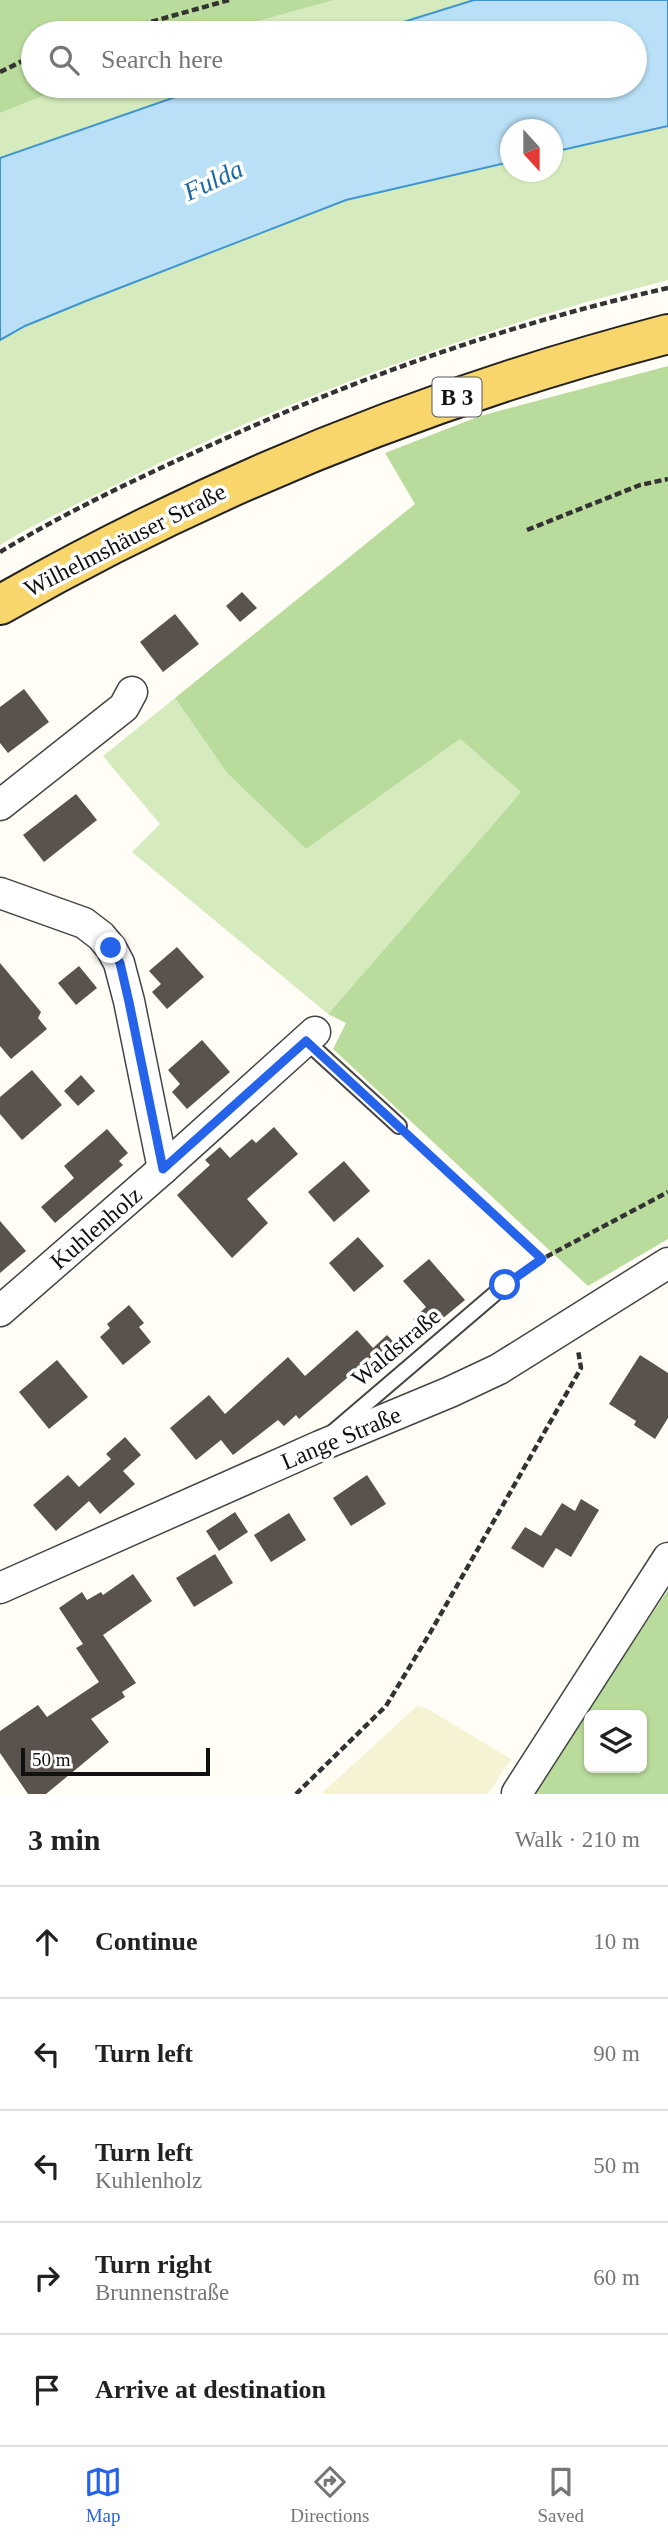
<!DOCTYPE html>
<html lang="en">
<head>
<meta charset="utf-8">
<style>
	body { margin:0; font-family:Georgia,serif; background:#f6f6f6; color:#222 }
	.controls { position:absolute; right:21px; bottom:21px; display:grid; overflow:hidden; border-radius:10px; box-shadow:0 2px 5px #0004 }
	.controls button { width:63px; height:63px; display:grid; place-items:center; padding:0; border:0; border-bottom:2px solid #e0e0e0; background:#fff; color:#222; font:35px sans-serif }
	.compass { position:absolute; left:500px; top:119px; width:63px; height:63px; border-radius:50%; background:#fff; box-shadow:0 2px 5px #0004; rotate:159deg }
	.scale { position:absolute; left:21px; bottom:18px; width:189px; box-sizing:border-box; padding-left:7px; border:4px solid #111; border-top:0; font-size:19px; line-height:24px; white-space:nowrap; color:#111; -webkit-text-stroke:5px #fff; paint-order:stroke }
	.stop { position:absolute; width:21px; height:21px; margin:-16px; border:5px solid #2563eb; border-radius:50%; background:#fff }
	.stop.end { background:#2563eb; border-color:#fff; box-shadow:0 2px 7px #0008 }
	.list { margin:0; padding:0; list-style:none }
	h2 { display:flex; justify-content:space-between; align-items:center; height:91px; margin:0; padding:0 28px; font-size:30px }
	h2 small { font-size:23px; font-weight:400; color:#767676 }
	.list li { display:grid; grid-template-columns:46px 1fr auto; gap:21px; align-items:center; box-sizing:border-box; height:112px; padding:0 28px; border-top:2px solid #e0e0e0 }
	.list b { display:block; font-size:26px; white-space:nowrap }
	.list p { margin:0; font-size:23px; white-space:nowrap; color:#767676 }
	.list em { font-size:23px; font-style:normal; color:#767676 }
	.icon { flex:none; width:38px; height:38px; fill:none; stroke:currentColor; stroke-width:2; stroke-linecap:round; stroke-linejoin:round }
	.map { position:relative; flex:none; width:668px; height:1794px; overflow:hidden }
	.search { position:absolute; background:#fff; box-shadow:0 2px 5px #0004; left:21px; right:21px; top:21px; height:77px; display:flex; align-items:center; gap:18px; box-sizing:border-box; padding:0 24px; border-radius:38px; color:#767676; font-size:26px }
	.sheet { height:651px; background:#fff }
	nav { display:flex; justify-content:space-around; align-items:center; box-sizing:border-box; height:98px; border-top:2px solid #e0e0e0; background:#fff; font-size:19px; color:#767676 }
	nav a { display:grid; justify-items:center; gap:4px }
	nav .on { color:#2563eb }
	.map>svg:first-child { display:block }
	.farmland { fill:#f6f3d4 }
	.green { fill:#d5ebbd }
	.forest { fill:#b9dc9c; fill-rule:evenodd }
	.water { fill:#b9e0f7; stroke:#3f96cf; stroke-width:2 }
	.building { fill:#5a524d }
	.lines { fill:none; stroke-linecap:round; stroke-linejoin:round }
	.lane-casing { stroke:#444; stroke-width:18 }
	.street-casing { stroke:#444; stroke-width:33 }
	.primary-casing { stroke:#222; stroke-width:42 }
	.path { stroke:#333; stroke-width:4.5; stroke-dasharray:7 3.5; stroke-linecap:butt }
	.lane { stroke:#fff; stroke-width:14 }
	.street { stroke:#fff; stroke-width:30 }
	.primary { stroke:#f9d66b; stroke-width:38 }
	.route { stroke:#2563eb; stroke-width:9 }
	.labels { text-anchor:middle; stroke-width:7; stroke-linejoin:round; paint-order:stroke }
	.shield { fill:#fff; stroke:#585858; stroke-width:2 }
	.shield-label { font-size:23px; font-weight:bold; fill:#111 }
	.street-label { font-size:24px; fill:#111; stroke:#fff }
	.water-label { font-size:26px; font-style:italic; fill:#1768a6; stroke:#fff }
</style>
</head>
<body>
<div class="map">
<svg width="668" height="1794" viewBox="0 0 668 1794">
	<rect width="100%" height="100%" fill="#fffdf5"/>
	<path class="farmland" d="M 417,1706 L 426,1708 L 511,1759 L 488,1794 L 321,1794 Z"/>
	<g class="green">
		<path d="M 334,0 L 474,0 L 368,33 L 215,33 Z"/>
		<path d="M 68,86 L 207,86 L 0,158 L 0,113 Z"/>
		<path d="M 668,126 L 668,280 C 481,328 300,393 127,479 C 85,501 40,520 0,545 L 0,340 L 25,326 L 86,301 L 346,200 L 510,162 L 510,172 L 552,172 L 553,152 Z"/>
		<path d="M 175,698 L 227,773 L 306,849 L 460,739 L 521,792 L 328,1014 L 132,852 L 160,824 L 103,756 Z"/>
	</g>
	<g class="forest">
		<path d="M 0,0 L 334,0 L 215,33 L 33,33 L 33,86 L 68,86 L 0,113 Z"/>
		<path d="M 668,366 L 668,1239 L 588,1286 L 333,1049 L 346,1023 L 328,1014 L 521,792 L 460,739 L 306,849 L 227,773 L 175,698 L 415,504 L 385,453 L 480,416 Z"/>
		<path d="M 668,1590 L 668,1794 L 531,1794 ZM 589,1715 L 642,1715 L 642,1768 L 589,1768 Z"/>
	</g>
	<path class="water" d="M 474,0 L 668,0 L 668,126 L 553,152 L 552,130 L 510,130 L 510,162 L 346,200 L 86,301 L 25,326 L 0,340 L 0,158 L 207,86 L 635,86 L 635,33 L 368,33 Z"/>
	<g class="building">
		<path d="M 242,592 L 257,608 L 240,622 L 226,606 Z"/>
		<path d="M 175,614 L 199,644 L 163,672 L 140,642 Z"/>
		<path d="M 24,689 L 49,722 L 8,753 L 0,743 L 0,707 Z"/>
		<path d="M 76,794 L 97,820 L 44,862 L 23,835 Z"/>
		<path d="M 177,947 L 204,977 L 167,1009 L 152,992 L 161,984 L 149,971 Z"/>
		<path d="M 0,963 L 41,1012 L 38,1018 L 47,1029 L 11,1059 L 0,1046 Z"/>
		<path d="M 79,966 L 97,988 L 76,1005 L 58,983 Z"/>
		<path d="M 202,1040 L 230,1072 L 187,1109 L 172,1092 L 180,1084 L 168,1070 Z"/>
		<path d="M 32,1070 L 62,1105 L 22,1140 L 0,1114 L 0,1097 Z"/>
		<path d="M 81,1075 L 95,1091 L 78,1106 L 64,1091 Z"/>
		<path d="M 274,1127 L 298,1154 L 247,1199 L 268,1223 L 232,1258 L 177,1195 L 210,1165 L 205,1160 L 220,1147 L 230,1158 L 252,1139 L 256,1143 Z"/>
		<path d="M 107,1129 L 128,1153 L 119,1161 L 123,1165 L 55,1223 L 41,1207 L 74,1178 L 64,1166 Z"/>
		<path d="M 344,1161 L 370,1191 L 334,1222 L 308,1192 Z"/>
		<path d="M 0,1221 L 26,1251 L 0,1273 Z"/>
		<path d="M 358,1237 L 384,1266 L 354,1292 L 329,1263 Z"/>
		<path d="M 429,1259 L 465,1300 L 425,1333 L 413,1319 L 426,1307 L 403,1281 Z"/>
		<path d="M 129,1305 L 144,1323 L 139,1327 L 151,1342 L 123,1365 L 100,1337 L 110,1328 L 107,1324 Z"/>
		<path d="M 357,1330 L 373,1348 L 387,1335 L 401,1350 L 384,1366 L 374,1355 L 299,1419 L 296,1415 L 284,1426 L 278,1420 L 233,1455 L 221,1440 L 196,1460 L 170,1428 L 209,1395 L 225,1414 L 288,1357 L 305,1376 Z"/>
		<path d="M 640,1355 L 668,1373 L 668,1418 L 655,1439 L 634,1425 L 636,1421 L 609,1404 Z"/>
		<path d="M 57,1360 L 88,1397 L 49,1429 L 19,1392 Z"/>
		<path d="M 125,1437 L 141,1455 L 123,1471 L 135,1484 L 100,1514 L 89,1501 L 56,1531 L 33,1505 L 68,1475 L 79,1487 L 111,1459 L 106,1454 Z"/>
		<path d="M 367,1475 L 386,1504 L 351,1526 L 333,1498 Z"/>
		<path d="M 581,1499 L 599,1510 L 571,1557 L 556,1548 L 543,1568 L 511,1548 L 525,1527 L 541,1536 L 562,1503 L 575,1511 Z"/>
		<path d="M 235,1512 L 248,1532 L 219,1551 L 206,1531 Z"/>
		<path d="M 289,1513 L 306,1540 L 271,1562 L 254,1535 Z"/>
		<path d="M 215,1554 L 233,1583 L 194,1607 L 176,1578 Z"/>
		<path d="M 133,1574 L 152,1601 L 103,1635 L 136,1683 L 122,1692 L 125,1697 L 91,1719 L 109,1742 L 46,1794 L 28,1794 L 0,1753 L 0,1731 L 38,1705 L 47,1717 L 99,1682 L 76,1648 L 83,1644 L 59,1608 L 82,1592 L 87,1600 L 101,1592 L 103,1595 Z"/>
	</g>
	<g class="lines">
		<defs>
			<g id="lane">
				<path d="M 306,1041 L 399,1126"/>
				<path d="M 333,1432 L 505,1285"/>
			</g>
			<g id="street">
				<path d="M 0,805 L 124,707 L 132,692"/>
				<path d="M 0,893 L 84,923 L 101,936 L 111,948 L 119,963 L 129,1001 L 163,1169"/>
				<path d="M 0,1311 L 163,1169 L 315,1032"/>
				<path d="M 0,1588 L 320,1446 L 450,1392 L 499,1369 L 668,1263"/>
				<path d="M 517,1793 L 668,1558"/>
			</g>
			<path id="primary" d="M 0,605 C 210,485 434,395 668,334"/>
		</defs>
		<use href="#lane" class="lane-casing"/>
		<use href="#street" class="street-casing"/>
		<use href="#primary" class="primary-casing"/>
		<g class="path">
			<path d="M 111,33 L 229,0"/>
			<path d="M 0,72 L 33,56"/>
			<path d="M 527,530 L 640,485 L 668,479"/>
			<path d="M 0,552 C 68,511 140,477 213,444 C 359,377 511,323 668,288"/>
			<path d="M 413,1139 L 542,1259"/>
			<path d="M 520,1274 L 542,1259 L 668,1192"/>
			<path d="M 296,1794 L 386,1706 L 430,1633 L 581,1368 L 578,1350"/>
		</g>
		<use href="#lane" class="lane"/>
		<use href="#street" class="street"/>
		<use href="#primary" class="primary"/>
	</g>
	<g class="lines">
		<path class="route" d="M 111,948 L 120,963 L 129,1002 L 163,1169 L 306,1041 L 542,1259 L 505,1285"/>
	</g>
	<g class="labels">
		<rect class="shield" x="432.5" y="377.5" width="49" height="39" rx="5"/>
		<g class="shield-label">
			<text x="457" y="405">B 3</text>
		</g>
		<g class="street-label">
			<text transform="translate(125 540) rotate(-27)" y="8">Wilhelmshäuser Straße</text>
			<text transform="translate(96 1228) rotate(-41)" y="8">Kuhlenholz</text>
			<text transform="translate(396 1347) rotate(-40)" y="8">Waldstraße</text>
			<text transform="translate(341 1438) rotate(-23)" y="8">Lange Straße</text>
		</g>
		<g class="water-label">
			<text transform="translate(213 180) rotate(-25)" y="9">Fulda</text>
		</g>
	</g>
</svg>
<div class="controls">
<button><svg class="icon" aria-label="layers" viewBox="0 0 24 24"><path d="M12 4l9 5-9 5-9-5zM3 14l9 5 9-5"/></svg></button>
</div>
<svg class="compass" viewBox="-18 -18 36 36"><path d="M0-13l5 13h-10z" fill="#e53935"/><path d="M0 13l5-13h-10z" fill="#767676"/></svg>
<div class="scale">50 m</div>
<div class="stop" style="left:505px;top:1285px"></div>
<div class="stop end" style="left:111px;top:948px"></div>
<div class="search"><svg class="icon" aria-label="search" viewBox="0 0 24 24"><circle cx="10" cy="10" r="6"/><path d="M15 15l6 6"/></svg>Search here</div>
</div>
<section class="sheet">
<h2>3 min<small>Walk · 210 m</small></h2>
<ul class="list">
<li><svg class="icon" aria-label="ahead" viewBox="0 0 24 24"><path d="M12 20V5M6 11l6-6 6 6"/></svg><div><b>Continue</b></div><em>10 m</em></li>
<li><svg class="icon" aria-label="left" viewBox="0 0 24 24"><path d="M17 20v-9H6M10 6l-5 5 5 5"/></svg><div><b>Turn left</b></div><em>90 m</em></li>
<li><svg class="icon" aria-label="left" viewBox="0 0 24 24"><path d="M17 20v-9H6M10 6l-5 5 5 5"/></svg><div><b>Turn left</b><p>Kuhlenholz</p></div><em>50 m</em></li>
<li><svg class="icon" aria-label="right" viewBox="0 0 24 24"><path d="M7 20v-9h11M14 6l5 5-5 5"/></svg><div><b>Turn right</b><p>Brunnenstraße</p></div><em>60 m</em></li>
<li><svg class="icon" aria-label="arrive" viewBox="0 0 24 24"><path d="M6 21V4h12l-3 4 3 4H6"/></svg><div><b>Arrive at destination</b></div></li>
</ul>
</section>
<nav>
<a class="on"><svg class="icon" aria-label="map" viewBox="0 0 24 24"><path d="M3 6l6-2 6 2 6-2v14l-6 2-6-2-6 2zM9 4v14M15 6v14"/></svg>Map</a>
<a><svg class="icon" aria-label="directions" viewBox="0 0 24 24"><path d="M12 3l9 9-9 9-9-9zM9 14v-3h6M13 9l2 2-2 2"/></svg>Directions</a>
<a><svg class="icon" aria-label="saved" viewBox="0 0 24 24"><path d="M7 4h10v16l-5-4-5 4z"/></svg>Saved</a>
</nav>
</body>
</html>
